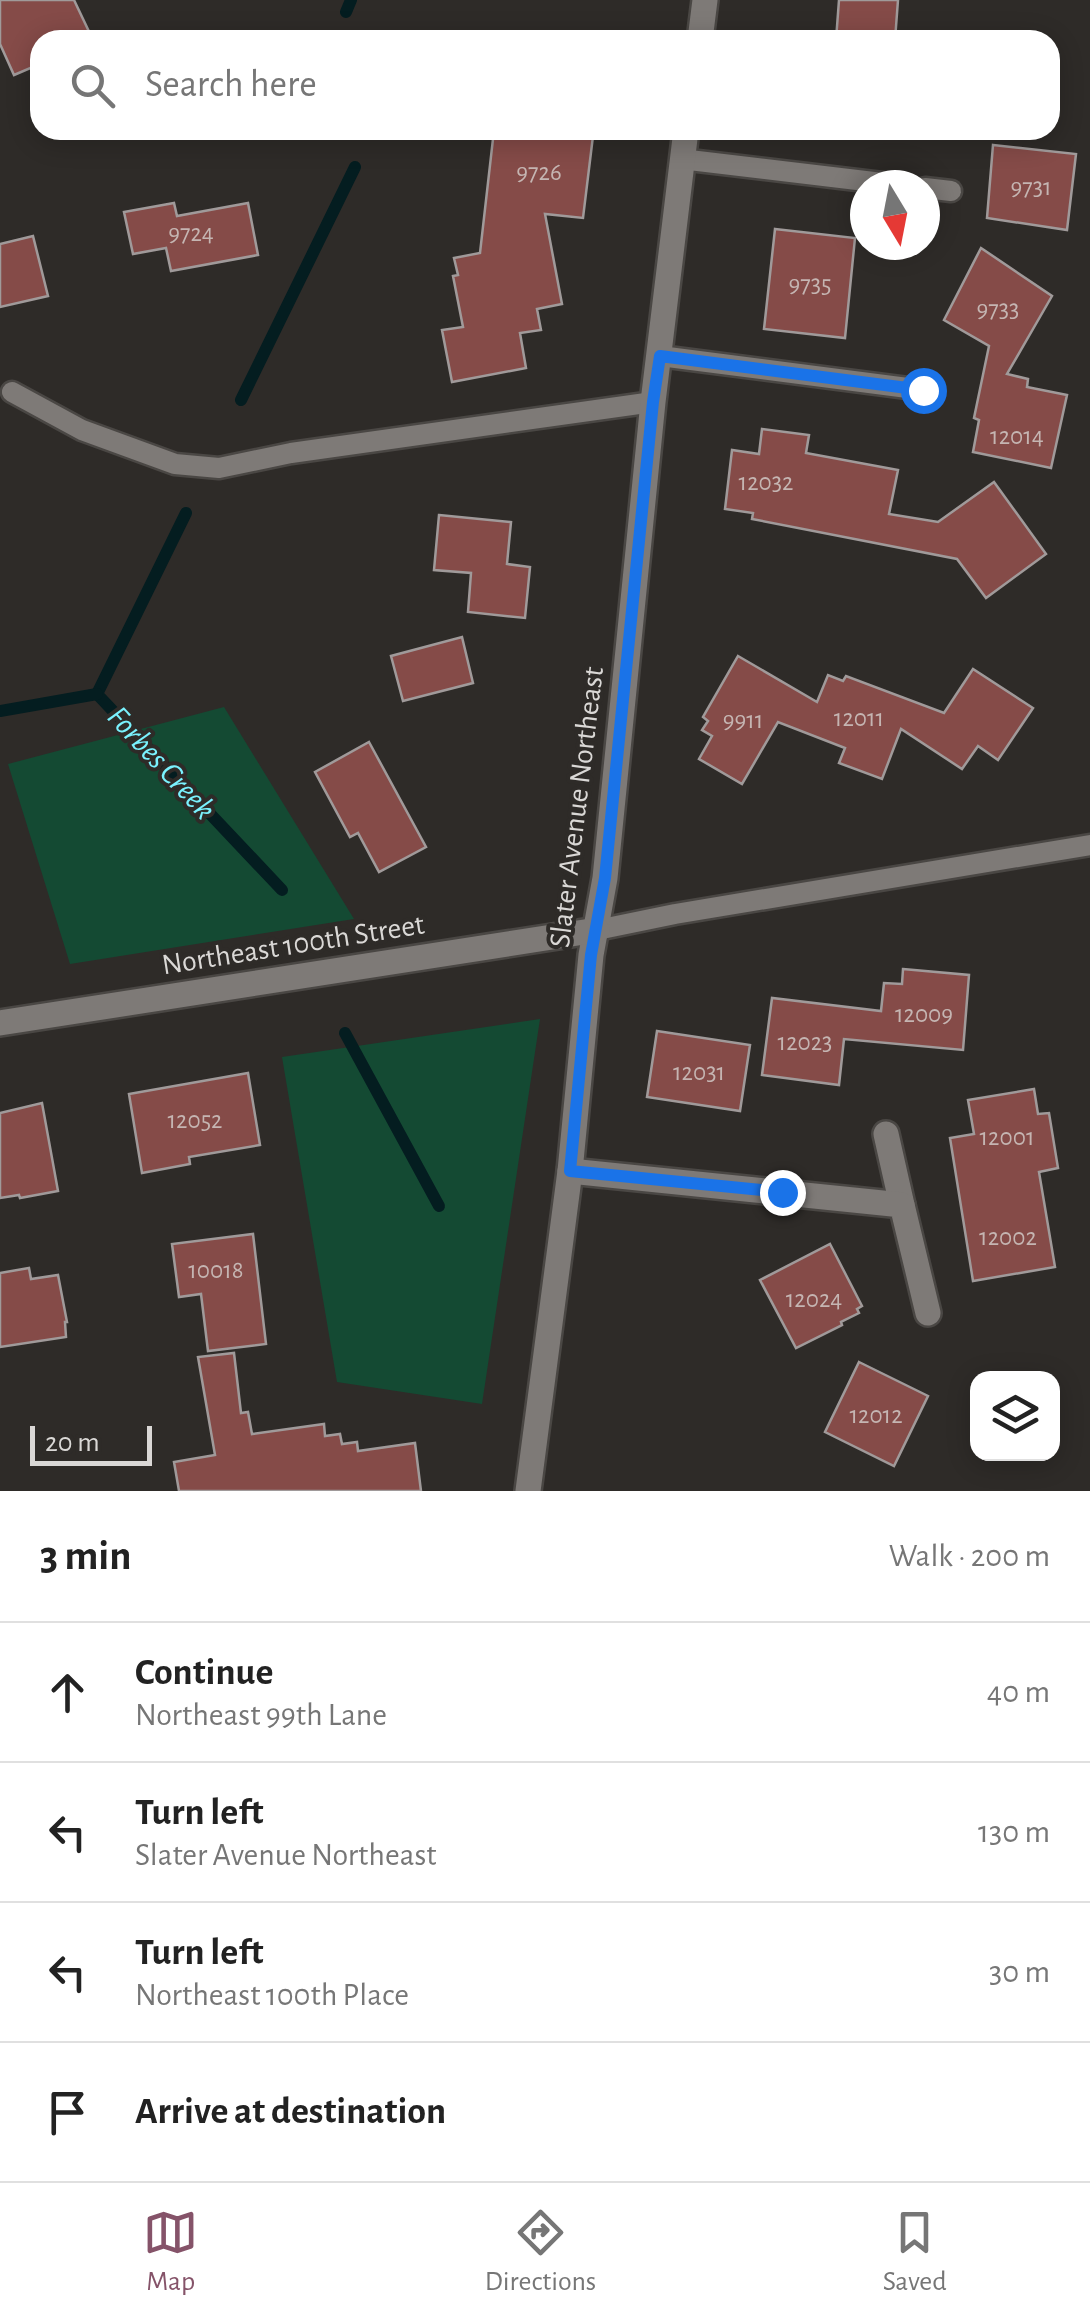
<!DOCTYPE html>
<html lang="en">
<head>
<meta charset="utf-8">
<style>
	body { margin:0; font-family:"Alegreya Sans",sans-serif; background:#f2f2f2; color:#222 }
	.controls { position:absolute; right:30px; bottom:30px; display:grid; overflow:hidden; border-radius:20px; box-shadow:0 5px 25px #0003 }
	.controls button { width:90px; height:90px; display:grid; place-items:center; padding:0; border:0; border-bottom:2px solid #e0e0e0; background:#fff; color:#222; font:50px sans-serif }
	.compass { position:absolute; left:850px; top:170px; width:90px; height:90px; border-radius:50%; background:#fff; box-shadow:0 5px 25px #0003; rotate:170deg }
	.scale { position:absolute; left:30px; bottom:25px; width:122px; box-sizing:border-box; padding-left:10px; border:5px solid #dad8d6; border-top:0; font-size:28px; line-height:35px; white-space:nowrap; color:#dad8d6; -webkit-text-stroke:8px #2e2b28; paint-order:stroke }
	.stop { position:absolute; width:30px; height:30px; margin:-22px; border:8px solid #1a73e8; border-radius:50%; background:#fff }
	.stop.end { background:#1a73e8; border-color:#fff; box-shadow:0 2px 10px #0008 }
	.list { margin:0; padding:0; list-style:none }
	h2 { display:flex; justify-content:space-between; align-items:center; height:130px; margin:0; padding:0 40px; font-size:42px }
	h2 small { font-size:32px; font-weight:400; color:#767676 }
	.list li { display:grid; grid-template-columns:65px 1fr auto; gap:30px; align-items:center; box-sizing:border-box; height:140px; padding:0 40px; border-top:2px solid #e0e0e0 }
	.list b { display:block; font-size:38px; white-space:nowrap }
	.list p { margin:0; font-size:32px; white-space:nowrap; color:#767676 }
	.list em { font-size:32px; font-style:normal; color:#767676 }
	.icon { flex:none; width:55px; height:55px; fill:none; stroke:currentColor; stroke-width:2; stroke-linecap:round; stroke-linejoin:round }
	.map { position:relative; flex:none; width:1090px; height:1491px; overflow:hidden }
	.search { position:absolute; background:#fff; box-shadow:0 5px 25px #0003; left:30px; right:30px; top:30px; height:110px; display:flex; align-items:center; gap:25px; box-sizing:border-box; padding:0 35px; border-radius:30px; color:#767676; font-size:38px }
	.sheet { height:690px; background:#fff }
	nav { display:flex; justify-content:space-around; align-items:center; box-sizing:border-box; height:140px; border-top:2px solid #e0e0e0; background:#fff; font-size:28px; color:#767676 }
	nav a { display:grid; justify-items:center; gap:5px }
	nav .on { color:#855369 }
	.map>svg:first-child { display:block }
	.green { fill:#144a33 }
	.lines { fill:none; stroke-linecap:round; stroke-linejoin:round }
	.stream { stroke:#041d20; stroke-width:12 }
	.building { fill:#854b48; stroke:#a09a9a; stroke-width:2.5 }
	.service-casing { stroke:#4a4744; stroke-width:25 }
	.minor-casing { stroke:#4a4744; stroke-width:30 }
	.tertiary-casing { stroke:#4a4744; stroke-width:30 }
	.service { stroke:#7e7a77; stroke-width:20 }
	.minor { stroke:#7e7a77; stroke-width:25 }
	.tertiary { stroke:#7e7a77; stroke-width:25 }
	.route { stroke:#1a73e8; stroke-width:12 }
	.labels { text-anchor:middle; stroke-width:8; stroke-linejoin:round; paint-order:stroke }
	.number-label { font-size:25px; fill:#c5b5b2 }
	.street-label { font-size:30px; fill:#dad8d6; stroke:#2e2b28 }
	.water-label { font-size:32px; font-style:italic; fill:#7af2fe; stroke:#2e2b28 }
</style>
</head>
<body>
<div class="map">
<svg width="1090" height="1491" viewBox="0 0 1090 1491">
	<rect width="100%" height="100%" fill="#2e2b28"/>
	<g class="green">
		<path d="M 224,707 L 354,919 L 70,964 L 8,764 Z"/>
		<path d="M 540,1019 L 482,1404 L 337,1382 L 282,1057 Z"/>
	</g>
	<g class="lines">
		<g class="stream">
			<path d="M 346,12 L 351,0"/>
			<path d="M 241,400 L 355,167"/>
			<path d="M 186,513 L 97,694 L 282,890"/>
			<path d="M 0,711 L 97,694"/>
			<path d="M 345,1033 L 439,1206"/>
		</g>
	</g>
	<g class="building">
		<path d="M 0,0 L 74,0 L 93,40 L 40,40 L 40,64 L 14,75 L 0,44 Z"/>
		<path d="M 839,0 L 898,0 L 895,40 L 836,40 Z"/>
		<path d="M 494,130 L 549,130 L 593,136 L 583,218 L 545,214 L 562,304 L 537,309 L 541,330 L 520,333 L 526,368 L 452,382 L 442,330 L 463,327 L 453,276 L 458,275 L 454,258 L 480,253 Z"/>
		<path d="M 993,145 L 1076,154 L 1067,230 L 987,218 Z"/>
		<path d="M 174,203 L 177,216 L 248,203 L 258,255 L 171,271 L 166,248 L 133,254 L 124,212 Z"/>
		<path d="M 775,229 L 855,238 L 845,338 L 764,329 Z"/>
		<path d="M 33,236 L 48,296 L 0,307 L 0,244 Z"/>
		<path d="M 981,248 L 1052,296 L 1007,374 L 1028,379 L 1027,387 L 1067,395 L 1051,468 L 973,452 L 979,420 L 974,418 L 989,346 L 944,320 Z"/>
		<path d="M 762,429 L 809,435 L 806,453 L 898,470 L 889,514 L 938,522 L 994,482 L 1046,554 L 986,598 L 957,559 L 752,519 L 753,513 L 725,509 L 732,450 L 759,454 Z"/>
		<path d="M 439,515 L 511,522 L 507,564 L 530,567 L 525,618 L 468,612 L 471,573 L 434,570 Z"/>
		<path d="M 462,637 L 473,683 L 403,701 L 391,656 Z"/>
		<path d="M 738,656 L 817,702 L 828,675 L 843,681 L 846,676 L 944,713 L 973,669 L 1033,708 L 998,760 L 978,746 L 962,769 L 901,729 L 882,779 L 839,763 L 845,748 L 778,722 L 742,784 L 699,759 L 712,736 L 702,730 L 708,721 L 703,717 Z"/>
		<path d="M 369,742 L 426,847 L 379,872 L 358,833 L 350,837 L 315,772 Z"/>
		<path d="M 903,969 L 969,975 L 963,1050 L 844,1039 L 839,1085 L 762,1075 L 772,998 L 881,1011 L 884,983 L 902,984 Z"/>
		<path d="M 657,1031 L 750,1045 L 740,1111 L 647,1097 Z"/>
		<path d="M 248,1073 L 260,1145 L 189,1157 L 190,1164 L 142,1173 L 129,1094 Z"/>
		<path d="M 1034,1089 L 1038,1114 L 1049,1113 L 1058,1168 L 1039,1172 L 1055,1267 L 973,1281 L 950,1138 L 974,1134 L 968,1100 Z"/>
		<path d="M 42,1103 L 58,1191 L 20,1198 L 19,1195 L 0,1198 L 0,1113 Z"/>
		<path d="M 253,1234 L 266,1344 L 208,1351 L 201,1294 L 179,1297 L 172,1244 Z"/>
		<path d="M 830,1244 L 862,1306 L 857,1309 L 859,1313 L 841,1322 L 842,1325 L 796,1348 L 760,1280 Z"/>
		<path d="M 29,1268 L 31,1279 L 58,1275 L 67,1322 L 65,1322 L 66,1337 L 0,1347 L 0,1273 Z"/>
		<path d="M 234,1353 L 241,1413 L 248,1412 L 252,1434 L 324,1424 L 325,1436 L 340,1434 L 342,1444 L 357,1442 L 358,1451 L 415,1443 L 421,1491 L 179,1491 L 174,1462 L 215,1455 L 198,1357 Z"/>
		<path d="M 859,1362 L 928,1396 L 894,1466 L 825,1432 Z"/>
	</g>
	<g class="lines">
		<defs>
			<g id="service">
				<path d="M 681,159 L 899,185"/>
				<path d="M 925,188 L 951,191"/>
				<path d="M 660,356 L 923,390"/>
				<path d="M 12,392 L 82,430 L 175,464 L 219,468 L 291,453 L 653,402"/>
				<path d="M 597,930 L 675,914 L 1090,845"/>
			</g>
			<g id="minor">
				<path d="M 700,40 L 705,0"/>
				<path d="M 886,1134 L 902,1205"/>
				<path d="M 570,1171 L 902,1205 L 928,1313"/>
				<path d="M 528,1491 L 570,1171 L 591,955 L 605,878 L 653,402 L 686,130"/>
			</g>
			<path id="tertiary" d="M 0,1023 L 597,930"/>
		</defs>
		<use href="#service" class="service-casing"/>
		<use href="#minor" class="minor-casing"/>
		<use href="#tertiary" class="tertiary-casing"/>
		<use href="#service" class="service"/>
		<use href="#minor" class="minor"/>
		<use href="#tertiary" class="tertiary"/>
	</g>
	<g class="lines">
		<path class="route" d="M 782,1192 L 570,1171 L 591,955 L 605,878 L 653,402 L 660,356 L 923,390"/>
	</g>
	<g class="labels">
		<g class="number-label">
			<text x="539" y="180">9726</text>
			<text x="1031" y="195">9731</text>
			<text x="191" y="241">9724</text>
			<text x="810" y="292">9735</text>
			<text x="998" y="317">9733</text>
			<text x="1017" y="444">12014</text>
			<text x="766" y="490">12032</text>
			<text x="859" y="726">12011</text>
			<text x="743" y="728">9911</text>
			<text x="924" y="1022">12009</text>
			<text x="805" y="1050">12023</text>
			<text x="699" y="1080">12031</text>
			<text x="195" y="1128">12052</text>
			<text x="1007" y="1145">12001</text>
			<text x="1008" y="1245">12002</text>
			<text x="216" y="1278">10018</text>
			<text x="814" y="1307">12024</text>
			<text x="876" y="1423">12012</text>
		</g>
		<g class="street-label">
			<text transform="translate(576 807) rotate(-83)" y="10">Slater Avenue Northeast</text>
			<text transform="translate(293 944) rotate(-9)" y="10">Northeast 100th Street</text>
		</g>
		<g class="water-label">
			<text transform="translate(162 762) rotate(47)" y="11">Forbes Creek</text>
		</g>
	</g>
</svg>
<div class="controls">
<button><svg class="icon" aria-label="layers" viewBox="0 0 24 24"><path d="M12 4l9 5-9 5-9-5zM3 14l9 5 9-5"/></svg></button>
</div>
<svg class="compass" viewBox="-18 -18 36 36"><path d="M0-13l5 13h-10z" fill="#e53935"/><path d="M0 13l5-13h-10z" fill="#767676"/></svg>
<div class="scale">20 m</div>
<div class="stop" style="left:923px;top:390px"></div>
<div class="stop end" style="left:782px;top:1192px"></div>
<div class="search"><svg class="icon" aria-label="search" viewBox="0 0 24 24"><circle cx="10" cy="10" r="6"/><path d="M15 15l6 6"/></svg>Search here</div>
</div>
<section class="sheet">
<h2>3 min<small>Walk · 200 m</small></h2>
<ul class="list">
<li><svg class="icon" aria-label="ahead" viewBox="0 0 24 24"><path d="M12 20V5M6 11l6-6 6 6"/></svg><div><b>Continue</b><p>Northeast 99th Lane</p></div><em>40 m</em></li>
<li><svg class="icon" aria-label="left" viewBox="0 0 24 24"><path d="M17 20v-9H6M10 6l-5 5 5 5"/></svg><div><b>Turn left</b><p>Slater Avenue Northeast</p></div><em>130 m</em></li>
<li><svg class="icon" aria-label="left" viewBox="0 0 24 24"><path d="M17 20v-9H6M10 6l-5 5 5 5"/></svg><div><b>Turn left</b><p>Northeast 100th Place</p></div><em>30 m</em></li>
<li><svg class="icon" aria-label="arrive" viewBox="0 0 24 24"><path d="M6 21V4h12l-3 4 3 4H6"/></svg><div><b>Arrive at destination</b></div></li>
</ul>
</section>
<nav>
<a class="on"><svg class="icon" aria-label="map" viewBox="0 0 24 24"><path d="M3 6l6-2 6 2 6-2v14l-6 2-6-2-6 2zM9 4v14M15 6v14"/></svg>Map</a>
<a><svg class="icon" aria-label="directions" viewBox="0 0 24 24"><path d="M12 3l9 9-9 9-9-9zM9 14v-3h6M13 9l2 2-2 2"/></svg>Directions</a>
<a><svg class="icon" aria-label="saved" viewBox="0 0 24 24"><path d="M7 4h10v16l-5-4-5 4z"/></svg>Saved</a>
</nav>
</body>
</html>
